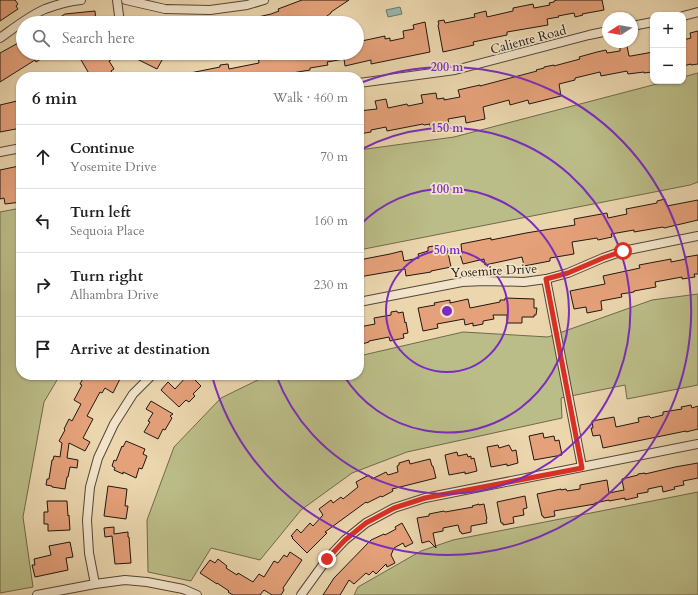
<!DOCTYPE html>
<html lang="en">
<head>
<meta charset="utf-8">
<style>
	body { margin:0; font-family:Cardo,serif; background:#f6f6f6; color:#222 }
	.controls { position:absolute; right:12px; top:12px; display:grid; overflow:hidden; border-radius:8px; box-shadow:0 1px 3px #0004 }
	.controls button { width:36px; height:36px; display:grid; place-items:center; padding:0; border:0; border-bottom:1px solid #e0e0e0; background:#fff; color:#222; font:20px sans-serif }
	.compass { position:absolute; left:602px; top:12px; width:36px; height:36px; border-radius:50%; background:#fff; box-shadow:0 1px 3px #0004; rotate:259deg }
	.stop { position:absolute; width:12px; height:12px; margin:-9px; border:3px solid #d93025; border-radius:50%; background:#fff }
	.stop.end { background:#d93025; border-color:#fff; box-shadow:0 1px 4px #0008 }
	.list { margin:0; padding:0; list-style:none }
	h2 { display:flex; justify-content:space-between; align-items:center; height:52px; margin:0; padding:0 16px; font-size:17px }
	h2 small { font-size:13px; font-weight:400; color:#767676 }
	.list li { display:grid; grid-template-columns:26px 1fr auto; gap:12px; align-items:center; box-sizing:border-box; height:64px; padding:0 16px; border-top:1px solid #e0e0e0 }
	.list b { display:block; font-size:15px; white-space:nowrap }
	.list p { margin:0; font-size:13px; white-space:nowrap; color:#767676 }
	.list em { font-size:13px; font-style:normal; color:#767676 }
	.icon { flex:none; width:22px; height:22px; fill:none; stroke:currentColor; stroke-width:2; stroke-linecap:round; stroke-linejoin:round }
	.map { position:relative; flex:none; width:698px; height:595px; overflow:hidden }
	.search { position:absolute; background:#fff; box-shadow:0 1px 3px #0004; left:16px; top:16px; width:348px; height:44px; display:flex; align-items:center; gap:10px; box-sizing:border-box; padding:0 14px; border-radius:22px; color:#767676; font-size:15px }
	.panel { position:absolute; background:#fff; box-shadow:0 1px 3px #0004; left:16px; top:72px; width:348px; height:308px; border-radius:16px }
	.map>svg:first-child { display:block }
	.green { fill:#bbbd88; stroke:#6e6a4c }
	.water { fill:#98b9ae; stroke:#68786f }
	.building { fill:#e5a17a; stroke:#211710 }
	.lines { fill:none; stroke-linecap:round; stroke-linejoin:round }
	.minor-casing { stroke:#544738; stroke-width:10 }
	.minor { stroke:#f2e4ca; stroke-width:8 }
	.route { stroke:#d93025; stroke-width:5 }
	.ring { fill:none; stroke:#7b2cbf; stroke-width:2 }
	.labels { text-anchor:middle; stroke-width:3.5; stroke-linejoin:round; paint-order:stroke }
	.street-label { font-size:13px; fill:#211710; stroke:#f2e4ca }
	.centre { fill:#7b2cbf; stroke:#f2e4ca; stroke-width:2 }
	.ring-label { font-size:12px; text-anchor:middle; font-weight:bold; fill:#7b2cbf; stroke:#f2e4ca; stroke-width:3.5; stroke-linejoin:round; paint-order:stroke }
</style>
</head>
<body>
<div class="map">
<svg width="698" height="595" viewBox="0 0 698 595">
	<rect width="100%" height="100%" fill="#ebd6ae"/>
	<filter id="stains"><feTurbulence type="fractalNoise" baseFrequency=".005" numOctaves="4"/><feColorMatrix values="0 0 0 0 .2 0 0 0 0 .09 0 0 0 0 .02 0 0 0 .5 -.17"/></filter>
	<radialGradient id="worn" r=".72"><stop offset=".6" stop-color="#630" stop-opacity="0"/><stop offset="1" stop-color="#630" stop-opacity=".3"/></radialGradient>
	<g class="green">
		<path d="M 698,73 L 698,182 L 690,185 L 359,250 L 359,150 L 454,137 L 668,81 L 683,81 L 683,77 Z"/>
		<path d="M 21,208 L 21,375 L 60,375 L 44,402 L 23,517 L 33,587 L 0,593 L 0,212 Z"/>
		<path d="M 698,294 L 698,385 L 627,399 L 625,385 L 561,398 L 562,418 L 407,452 L 352,473 L 301,510 L 260,560 L 211,548 L 191,581 L 148,572 L 147,520 L 174,447 L 221,398 L 266,376 L 272,375 L 359,375 L 359,356 L 463,332 L 548,337 L 652,300 Z"/>
		<path d="M 698,492 L 698,595 L 354,595 L 358,587 L 421,551 L 453,540 Z"/>
	</g>
	<path class="water" d="M 400,7 L 402,14 L 388,17 L 386,10 Z"/>
	<g class="building">
		<path d="M 0,0 L 15,0 L 18,4 L 16,6 L 18,9 L 0,21 Z"/>
		<path d="M 302,0 L 349,0 L 331,12 L 331,13 L 323,19 L 322,18 L 310,23 L 245,23 L 245,20 L 271,14 L 279,11 L 278,9 Z"/>
		<path d="M 557,0 L 602,0 L 604,10 L 582,14 L 583,15 L 575,17 L 574,13 L 558,16 L 559,17 L 547,19 L 548,25 L 507,32 L 507,35 L 473,42 L 474,45 L 443,52 L 438,25 L 439,24 L 438,21 L 444,20 L 445,23 L 475,17 L 474,14 L 486,11 L 487,17 L 513,11 L 513,8 L 533,4 L 534,8 L 550,5 L 549,3 L 554,2 L 554,1 Z"/>
		<path d="M 95,11 L 96,23 L 51,23 L 65,14 Z"/>
		<path d="M 425,22 L 430,52 L 371,64 L 371,60 L 345,66 L 344,59 L 327,62 L 328,65 L 310,68 L 310,70 L 298,72 L 271,77 L 185,77 L 185,74 L 220,67 L 220,65 L 228,64 L 229,69 L 259,63 L 258,55 L 265,54 L 265,56 L 272,55 L 273,59 L 300,53 L 357,53 L 357,42 L 385,36 L 385,39 L 390,38 L 390,41 L 404,38 L 403,31 L 414,29 L 413,25 Z"/>
		<path d="M 698,31 L 698,64 L 691,65 L 691,64 L 683,66 L 683,40 L 691,38 L 690,33 Z"/>
		<path d="M 20,42 L 23,47 L 23,53 L 50,53 L 36,62 L 35,60 L 0,82 L 0,53 Z"/>
		<path d="M 627,46 L 629,56 L 631,56 L 653,52 L 653,70 L 652,71 L 652,72 L 644,73 L 644,72 L 628,74 L 627,71 L 601,76 L 600,72 L 575,78 L 575,80 L 559,84 L 561,96 L 529,104 L 528,100 L 510,105 L 509,100 L 483,107 L 485,119 L 466,123 L 465,116 L 448,119 L 449,124 L 434,127 L 433,126 L 430,126 L 430,124 L 424,125 L 423,124 L 387,131 L 386,127 L 371,130 L 371,132 L 359,134 L 359,111 L 377,109 L 375,101 L 386,99 L 388,108 L 407,104 L 408,106 L 423,103 L 421,95 L 436,93 L 437,99 L 444,98 L 444,100 L 460,97 L 458,90 L 480,85 L 480,86 L 537,71 L 536,70 L 544,68 L 544,67 L 554,65 L 554,66 L 580,59 L 579,57 L 597,52 L 606,50 L 607,53 L 620,51 L 620,47 Z"/>
		<path d="M 77,53 L 106,53 L 111,60 L 109,61 L 114,69 L 111,71 L 112,73 L 105,77 L 91,77 Z"/>
		<path d="M 138,53 L 166,53 L 157,69 L 135,58 Z"/>
		<path d="M 17,101 L 18,107 L 21,107 L 21,128 L 0,132 L 0,105 Z"/>
		<path d="M 19,166 L 21,177 L 21,202 L 5,204 L 4,198 L 0,199 L 0,170 Z"/>
		<path d="M 665,199 L 667,206 L 698,200 L 698,220 L 664,228 L 663,227 L 634,232 L 634,230 L 611,234 L 612,237 L 598,240 L 597,238 L 572,242 L 574,254 L 550,258 L 550,261 L 524,266 L 522,257 L 485,265 L 484,259 L 463,264 L 460,254 L 462,254 L 461,244 L 491,238 L 491,240 L 526,233 L 575,225 L 574,219 L 607,213 L 608,218 L 627,214 L 626,209 L 657,203 L 657,201 Z"/>
		<path d="M 439,245 L 440,249 L 447,248 L 451,267 L 431,271 L 431,272 L 406,276 L 405,269 L 359,277 L 359,260 L 390,254 L 402,251 L 404,261 L 419,258 L 418,254 L 428,251 L 428,247 Z"/>
		<path d="M 698,255 L 698,274 L 694,274 L 695,277 L 682,279 L 682,277 L 655,282 L 656,287 L 634,291 L 634,292 L 621,294 L 622,297 L 601,301 L 601,302 L 602,310 L 587,313 L 586,307 L 574,309 L 570,291 L 605,284 L 603,276 L 640,268 L 639,265 L 671,259 L 671,262 L 686,259 L 686,257 Z"/>
		<path d="M 505,298 L 534,299 L 534,308 L 537,308 L 536,315 L 534,315 L 534,317 L 522,317 L 522,323 L 507,323 L 507,315 L 493,315 L 494,319 L 483,321 L 483,324 L 473,326 L 473,323 L 465,325 L 464,319 L 437,324 L 438,328 L 423,331 L 418,308 L 435,305 L 434,303 L 450,300 L 450,303 L 468,299 L 470,308 L 500,302 L 500,300 L 505,300 Z"/>
		<path d="M 397,311 L 398,313 L 403,312 L 405,323 L 406,322 L 408,333 L 403,334 L 404,338 L 390,341 L 389,337 L 369,341 L 369,342 L 359,345 L 359,327 L 375,324 L 374,318 L 391,315 L 391,312 Z"/>
		<path d="M 85,375 L 122,375 L 113,393 L 105,388 L 102,393 L 100,392 L 87,416 L 93,419 L 83,438 L 90,442 L 85,451 L 69,443 L 67,458 L 78,460 L 77,468 L 70,467 L 68,477 L 67,477 L 65,489 L 52,487 L 52,486 L 46,485 L 47,479 L 49,479 L 52,460 L 53,460 L 54,456 L 60,457 L 62,443 L 59,441 L 65,430 L 64,429 L 69,419 L 72,421 L 81,404 L 74,400 L 82,385 L 80,384 Z"/>
		<path d="M 188,375 L 206,375 L 206,377 L 195,380 L 201,386 L 193,394 L 195,396 L 189,402 L 186,400 L 179,407 L 161,390 L 168,382 L 175,389 Z"/>
		<path d="M 151,401 L 173,414 L 170,416 L 172,418 L 165,430 L 163,429 L 158,439 L 144,432 L 150,422 L 148,421 L 153,413 L 146,409 Z"/>
		<path d="M 691,405 L 692,408 L 698,406 L 698,429 L 686,432 L 686,431 L 603,448 L 600,435 L 593,436 L 591,428 L 593,428 L 592,421 L 614,417 L 616,427 L 639,422 L 638,418 L 649,416 L 651,418 L 663,415 L 663,412 L 682,409 L 681,407 Z"/>
		<path d="M 543,433 L 544,438 L 554,436 L 555,441 L 559,440 L 562,455 L 534,460 L 529,436 Z"/>
		<path d="M 126,441 L 145,449 L 143,454 L 147,456 L 142,469 L 139,468 L 136,478 L 123,472 L 123,474 L 114,470 L 115,468 L 112,466 L 114,460 L 116,461 L 122,446 L 123,447 Z"/>
		<path d="M 498,445 L 499,448 L 509,445 L 512,451 L 516,450 L 518,463 L 507,466 L 507,464 L 491,467 L 487,447 Z"/>
		<path d="M 457,452 L 458,456 L 467,454 L 468,457 L 471,456 L 471,459 L 474,458 L 477,471 L 465,474 L 465,472 L 449,475 L 445,455 Z"/>
		<path d="M 430,459 L 432,466 L 433,466 L 436,478 L 392,489 L 393,491 L 382,497 L 381,496 L 367,503 L 366,502 L 325,532 L 327,533 L 307,553 L 292,538 L 293,537 L 291,536 L 297,529 L 301,533 L 310,523 L 313,526 L 323,515 L 319,509 L 331,500 L 333,503 L 341,497 L 343,499 L 358,487 L 356,482 L 369,475 L 372,479 L 386,472 L 388,475 L 398,472 L 397,466 L 399,465 L 399,463 L 409,460 L 410,464 Z"/>
		<path d="M 698,463 L 698,478 L 683,481 L 684,485 L 674,487 L 675,489 L 663,492 L 662,486 L 648,489 L 648,492 L 637,494 L 638,497 L 625,500 L 625,498 L 609,501 L 609,500 L 595,503 L 595,504 L 554,511 L 555,516 L 544,518 L 543,516 L 542,516 L 537,494 L 561,489 L 561,490 L 566,489 L 567,491 L 580,489 L 580,485 L 607,480 L 609,493 L 624,490 L 622,480 L 622,479 L 638,475 L 638,474 L 645,473 L 645,474 L 675,467 Z"/>
		<path d="M 108,486 L 127,489 L 125,506 L 128,506 L 126,519 L 104,516 Z"/>
		<path d="M 525,496 L 527,508 L 523,509 L 524,515 L 513,517 L 514,523 L 503,525 L 503,523 L 501,523 L 497,502 Z"/>
		<path d="M 47,501 L 67,501 L 68,516 L 69,515 L 70,530 L 48,531 L 48,524 L 44,524 L 44,512 L 48,512 Z"/>
		<path d="M 479,504 L 479,505 L 484,504 L 487,519 L 486,520 L 487,523 L 471,526 L 471,532 L 462,534 L 461,532 L 460,532 L 458,525 L 443,528 L 443,531 L 433,533 L 436,548 L 429,541 L 422,543 L 417,518 L 429,516 L 429,514 L 444,511 L 445,512 L 473,507 L 472,506 Z"/>
		<path d="M 402,523 L 413,543 L 405,547 L 403,543 L 394,548 L 391,555 L 395,563 L 387,567 L 386,564 L 376,574 L 373,571 L 369,575 L 366,573 L 354,584 L 349,580 L 340,595 L 323,595 L 334,578 L 371,540 L 384,534 L 385,535 L 396,529 L 395,527 Z"/>
		<path d="M 114,527 L 114,534 L 128,532 L 128,537 L 129,537 L 131,563 L 115,564 L 112,536 L 105,537 L 104,528 Z"/>
		<path d="M 70,542 L 73,557 L 66,558 L 68,570 L 35,577 L 32,565 L 35,565 L 34,559 L 51,555 L 49,546 Z"/>
		<path d="M 290,552 L 302,560 L 283,588 L 284,590 L 281,595 L 272,595 L 264,590 L 260,595 L 233,595 L 228,592 L 229,591 L 217,583 L 217,584 L 200,573 L 210,560 L 215,563 L 218,559 L 227,566 L 226,568 L 237,575 L 238,573 L 253,582 L 259,574 L 264,577 L 274,561 L 278,563 L 284,555 L 287,557 Z"/>
	</g>
	<g class="lines">
		<defs>
			<g id="minor">
				<path d="M 117,0 L 120,23"/>
				<path d="M 126,0 L 165,9 L 210,10 L 247,5 L 264,0"/>
				<path d="M 683,16 L 698,12"/>
				<path d="M 632,26 L 653,22"/>
				<path d="M 0,38 C 14,28 29,16 45,9 C 56,5 69,1 81,0"/>
				<path d="M 359,83 L 455,70 L 589,35 L 608,31"/>
				<path d="M 0,152 L 21,148"/>
				<path d="M 546,279 L 582,467"/>
				<path d="M 359,302 L 462,282 L 485,281 L 524,282 L 546,279 L 568,273 L 603,258 L 623,251 L 698,236"/>
				<path d="M 95,584 L 89,553 L 87,520 L 90,487 L 98,458 L 114,424 L 133,394 L 152,375"/>
				<path d="M 37,595 L 95,584 L 125,580 L 147,582 L 183,589 L 197,595"/>
				<path d="M 301,595 L 327,559 L 345,540 L 366,523 L 394,508 L 425,498 L 582,467 L 698,444"/>
			</g>
		</defs>
		<use href="#minor" class="minor-casing"/>
		<use href="#minor" class="minor"/>
	</g>
	<g class="lines">
		<path class="route" d="M 327,559 L 345,540 L 366,523 L 394,508 L 425,498 L 582,468 L 546,279 L 568,273 L 603,258 L 623,251"/>
	</g>
	<g class="ring">
		<circle cx="447" cy="311" r="61"/>
		<path d="M359 226A122 122 0 1 1 344 376"/>
		<path d="M360 150A183 183 0 1 1 276 375"/>
		<path d="M360 83A244 244 0 1 1 212 376"/>
	</g>
	<g class="labels">
		<g class="street-label">
			<text transform="translate(528 39) rotate(-15)" y="5">Caliente Road</text>
			<text transform="translate(494 270) rotate(-3)" y="5">Yosemite Drive</text>
		</g>
	</g>
	<circle cx="447" cy="311" r="6" class="centre"/>
	<g class="ring-label">
		<text x="447" y="71">200 m</text>
		<text x="447" y="132">150 m</text>
		<text x="447" y="193">100 m</text>
		<text x="447" y="254">50 m</text>
	</g>
	<rect width="100%" height="100%" filter="url(#stains)"/>
	<rect width="100%" height="100%" fill="url(#worn)"/>
</svg>
<div class="controls">
<button>+</button>
<button>−</button>
</div>
<svg class="compass" viewBox="-18 -18 36 36"><path d="M0-13l5 13h-10z" fill="#e53935"/><path d="M0 13l5-13h-10z" fill="#767676"/></svg>
<div class="stop" style="left:623px;top:251px"></div>
<div class="stop end" style="left:327px;top:559px"></div>
<div class="search"><svg class="icon" aria-label="search" viewBox="0 0 24 24"><circle cx="10" cy="10" r="6"/><path d="M15 15l6 6"/></svg>Search here</div>
<section class="panel">
<h2>6 min<small>Walk · 460 m</small></h2>
<ul class="list">
<li><svg class="icon" aria-label="ahead" viewBox="0 0 24 24"><path d="M12 20V5M6 11l6-6 6 6"/></svg><div><b>Continue</b><p>Yosemite Drive</p></div><em>70 m</em></li>
<li><svg class="icon" aria-label="left" viewBox="0 0 24 24"><path d="M17 20v-9H6M10 6l-5 5 5 5"/></svg><div><b>Turn left</b><p>Sequoia Place</p></div><em>160 m</em></li>
<li><svg class="icon" aria-label="right" viewBox="0 0 24 24"><path d="M7 20v-9h11M14 6l5 5-5 5"/></svg><div><b>Turn right</b><p>Alhambra Drive</p></div><em>230 m</em></li>
<li><svg class="icon" aria-label="arrive" viewBox="0 0 24 24"><path d="M6 21V4h12l-3 4 3 4H6"/></svg><div><b>Arrive at destination</b></div></li>
</ul>
</section>
</div>
</body>
</html>
